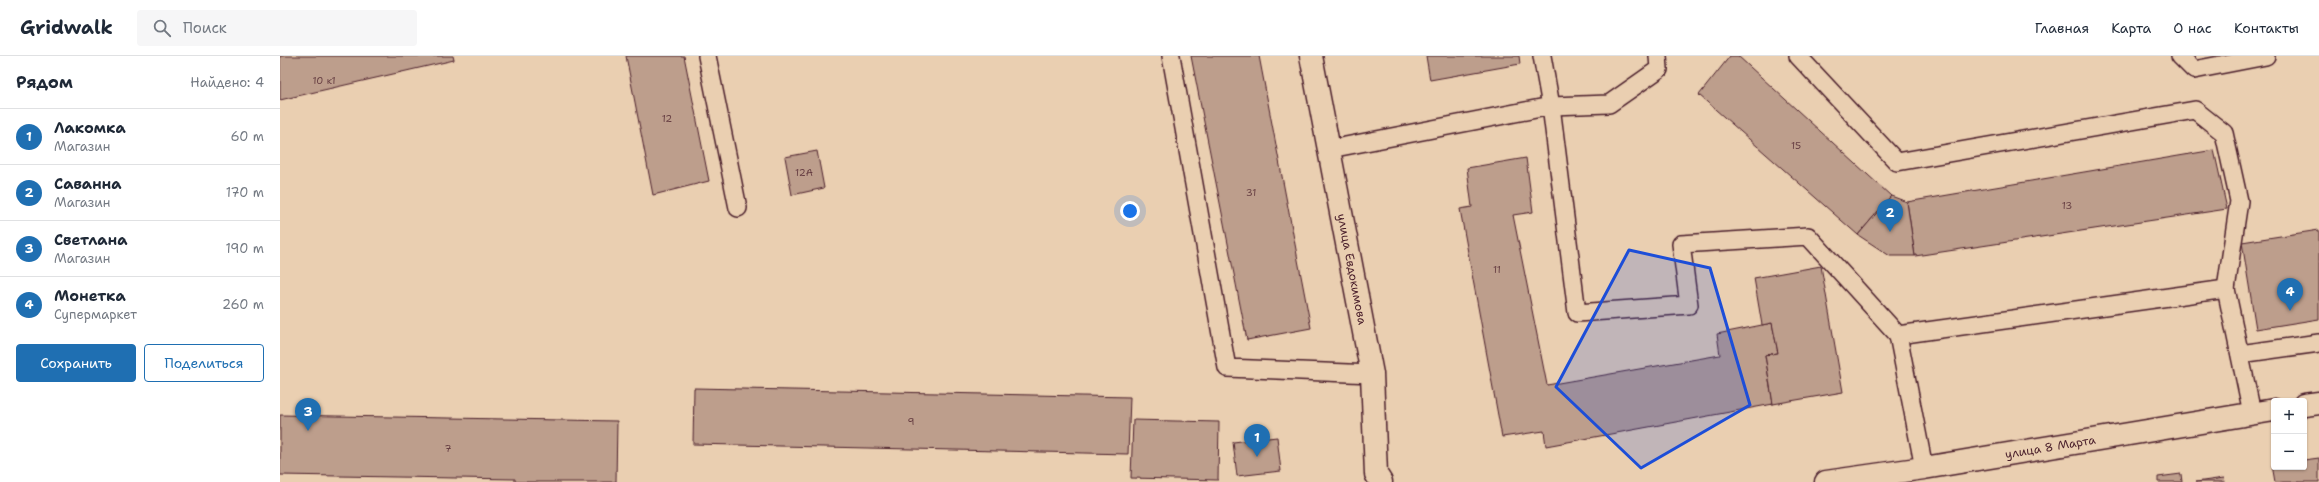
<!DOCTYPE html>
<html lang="ru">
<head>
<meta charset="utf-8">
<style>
	body { margin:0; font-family:"Shantell Sans",sans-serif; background:#f6f6f7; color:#1f2937 }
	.controls { position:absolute; right:12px; bottom:12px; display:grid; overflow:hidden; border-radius:4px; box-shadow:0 1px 3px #0004 }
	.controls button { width:36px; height:36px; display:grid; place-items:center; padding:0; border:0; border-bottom:1px solid #e0e1e3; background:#fff; color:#1f2937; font:20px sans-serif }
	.you { position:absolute; left:850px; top:155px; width:14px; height:14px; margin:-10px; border:3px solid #fff; border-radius:50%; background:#1a73e8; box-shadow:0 0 0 6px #1a73e833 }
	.badge { display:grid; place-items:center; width:26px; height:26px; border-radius:50%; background:#1f6fb2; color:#fff; font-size:13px; font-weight:700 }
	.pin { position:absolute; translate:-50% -33px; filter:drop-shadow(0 1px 2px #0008) }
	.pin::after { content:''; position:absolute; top:21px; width:14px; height:12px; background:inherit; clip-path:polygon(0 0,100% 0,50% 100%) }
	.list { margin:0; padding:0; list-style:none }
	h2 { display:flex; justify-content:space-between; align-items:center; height:52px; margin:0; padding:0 16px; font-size:17px }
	h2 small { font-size:13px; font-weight:400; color:#747a83 }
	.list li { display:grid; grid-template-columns:26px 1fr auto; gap:12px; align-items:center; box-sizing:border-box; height:56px; padding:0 16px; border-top:1px solid #e0e1e3 }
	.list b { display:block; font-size:15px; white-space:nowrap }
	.list p { margin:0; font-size:13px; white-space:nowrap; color:#747a83 }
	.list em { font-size:13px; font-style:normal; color:#747a83 }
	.actions { display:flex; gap:8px; padding:12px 16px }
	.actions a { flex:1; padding:9px 0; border:1px solid #1f6fb2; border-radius:4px; text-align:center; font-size:14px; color:#1f6fb2 }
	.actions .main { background:#1f6fb2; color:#fff }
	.icon { flex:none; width:22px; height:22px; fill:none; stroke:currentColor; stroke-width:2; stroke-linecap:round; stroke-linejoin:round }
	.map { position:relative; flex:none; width:2039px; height:426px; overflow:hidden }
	header { display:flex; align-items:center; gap:24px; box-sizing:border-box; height:56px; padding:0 20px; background:#fff; border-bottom:1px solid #e0e1e3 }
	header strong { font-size:19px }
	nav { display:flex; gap:22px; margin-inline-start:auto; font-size:14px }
	.search { width:280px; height:36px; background:#f6f6f7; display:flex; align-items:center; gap:10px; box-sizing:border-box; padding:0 14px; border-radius:4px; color:#747a83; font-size:15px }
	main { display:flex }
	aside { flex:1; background:#fff }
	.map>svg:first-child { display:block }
	.building { fill:#bd9e8c; stroke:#4a1f2b }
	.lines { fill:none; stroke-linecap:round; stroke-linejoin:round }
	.service-casing { stroke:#4a1f2b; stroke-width:20 }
	.minor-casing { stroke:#4a1f2b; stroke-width:25 }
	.primary-casing { stroke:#4a1f2b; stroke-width:25 }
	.service { stroke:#eacfb1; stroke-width:17 }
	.minor { stroke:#eacfb1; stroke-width:22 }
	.primary { stroke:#eacfb1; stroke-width:22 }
	.marked { fill:#1d4ed8; fill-opacity:0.2; stroke:#1d4ed8; stroke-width:3; stroke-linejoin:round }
	.labels { text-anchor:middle; stroke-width:4; stroke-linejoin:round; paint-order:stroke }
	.number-label { font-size:10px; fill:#673f43 }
	.street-label { font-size:12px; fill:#4a1f2b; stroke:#eacfb1 }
</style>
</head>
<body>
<header>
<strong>Gridwalk</strong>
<div class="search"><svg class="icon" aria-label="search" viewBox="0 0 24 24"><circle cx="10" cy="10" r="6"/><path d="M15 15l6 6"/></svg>Поиск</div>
<nav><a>Главная</a><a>Карта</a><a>О нас</a><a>Контакты</a></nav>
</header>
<main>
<aside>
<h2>Рядом<small>Найдено: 4</small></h2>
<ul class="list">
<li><span class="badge">1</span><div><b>Лакомка</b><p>Магазин</p></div><em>60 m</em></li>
<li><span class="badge">2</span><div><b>Саванна</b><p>Магазин</p></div><em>170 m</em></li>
<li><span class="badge">3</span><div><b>Светлана</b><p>Магазин</p></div><em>190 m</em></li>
<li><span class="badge">4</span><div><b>Монетка</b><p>Супермаркет</p></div><em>260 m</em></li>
</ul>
<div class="actions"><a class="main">Сохранить</a><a>Поделиться</a></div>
</aside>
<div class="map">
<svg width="2039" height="426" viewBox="0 0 2039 426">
	<rect width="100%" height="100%" fill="#eacfb1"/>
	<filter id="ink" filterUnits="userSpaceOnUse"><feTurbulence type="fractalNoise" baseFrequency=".025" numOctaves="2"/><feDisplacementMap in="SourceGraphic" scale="8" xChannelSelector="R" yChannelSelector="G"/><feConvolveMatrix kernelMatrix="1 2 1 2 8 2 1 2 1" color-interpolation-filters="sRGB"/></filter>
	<g filter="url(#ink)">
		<g class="building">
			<path d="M 0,0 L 173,0 L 174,4 L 0,44 Z"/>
			<path d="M 346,0 L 404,0 L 429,125 L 373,139 Z"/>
			<path d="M 911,0 L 979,0 L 1031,272 L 967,284 Z"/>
			<path d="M 1146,0 L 1239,0 L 1240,8 L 1150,24 Z"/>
			<path d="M 1450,0 L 1458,0 L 1611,140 L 1578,179 L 1419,39 Z"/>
			<path d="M 1934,94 L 1947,153 L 1635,200 L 1627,146 Z"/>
			<path d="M 537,95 L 544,132 L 512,139 L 505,101 Z"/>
			<path d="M 1246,102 L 1253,156 L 1233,159 L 1267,329 L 1440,299 L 1437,278 L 1492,267 L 1498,297 L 1485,299 L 1493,348 L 1266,390 L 1264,375 L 1222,381 L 1180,153 L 1192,151 L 1187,112 Z"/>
			<path d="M 1611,140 L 1627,146 L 1635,200 L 1610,200 L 1578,179 Z"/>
			<path d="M 2039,174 L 2039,263 L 1976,273 L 1962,186 Z"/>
			<path d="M 1541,210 L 1563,336 L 1493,348 L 1485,299 L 1498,297 L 1492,267 L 1482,269 L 1474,222 Z"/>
			<path d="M 414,332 L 850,341 L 848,398 L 413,388 Z"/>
			<path d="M 0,359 L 337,365 L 336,426 L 235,426 L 235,423 L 0,419 Z"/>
			<path d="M 853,364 L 939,366 L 938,424 L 851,422 Z"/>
			<path d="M 997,381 L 1001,415 L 957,420 L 953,386 Z"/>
			<path d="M 2039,402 L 2039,426 L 1995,426 L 1992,409 L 1994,411 L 2024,411 L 2024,404 Z"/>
			<path d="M 1901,418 L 1902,426 L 1878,426 L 1878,421 Z"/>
			<path d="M 1944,422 L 1945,426 L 1916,426 Z"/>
		</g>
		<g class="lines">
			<defs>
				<g id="service">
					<path d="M 427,0 L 458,152"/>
					<path d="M 891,0 L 947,312 L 1092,318"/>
					<path d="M 1262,0 L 1271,50 L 1329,48 L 1379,13 L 1378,0"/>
					<path d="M 1518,0 L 1617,106 L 1915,54 L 1944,77 L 1959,145 L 1946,233 L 1972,357"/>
					<path d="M 1900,0 L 1914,14 L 1986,0"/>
					<path d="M 1050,93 L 1271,50 L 1297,257 L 1409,249 L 1401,188 L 1528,180 L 1618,279 L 1644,412"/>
					<path d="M 1618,279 L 1946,233"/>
					<path d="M 1960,298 L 2039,287"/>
				</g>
				<g id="minor">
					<path id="s1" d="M 1031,0 L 1092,318 L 1096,418 L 1101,426"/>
				</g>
				<g id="primary">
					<path d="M 2024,349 L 2039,347"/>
					<path id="s2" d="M 1546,426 L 1644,412 L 1994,354"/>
				</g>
			</defs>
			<use href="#service" class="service-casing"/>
			<use href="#minor" class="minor-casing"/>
			<use href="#primary" class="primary-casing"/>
			<use href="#service" class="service"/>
			<use href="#minor" class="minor"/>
			<use href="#primary" class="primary"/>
		</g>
	</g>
	<path class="marked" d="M 1349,194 L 1430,212 L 1470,349 L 1361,412 L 1276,331 Z"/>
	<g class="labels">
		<g class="number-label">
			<text x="44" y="28">10 к1</text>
			<text x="387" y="66">12</text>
			<text x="1516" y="93">15</text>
			<text x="524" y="120">12А</text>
			<text x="971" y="140">31</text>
			<text x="1787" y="153">13</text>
			<text x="1217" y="217">11</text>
			<text x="631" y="369">9</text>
			<text x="168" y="396">7</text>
		</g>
		<g class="street-label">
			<text dy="4" stroke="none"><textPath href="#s1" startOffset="217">улица Евдокимова</textPath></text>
			<text dy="4" stroke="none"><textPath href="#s2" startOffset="227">улица 8 Марта</textPath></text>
		</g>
	</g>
</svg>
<div class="controls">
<button>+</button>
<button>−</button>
</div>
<div class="you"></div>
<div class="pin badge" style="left:977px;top:401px">1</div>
<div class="pin badge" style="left:1610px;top:176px">2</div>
<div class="pin badge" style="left:28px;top:375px">3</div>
<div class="pin badge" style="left:2010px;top:255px">4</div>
</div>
</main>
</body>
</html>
